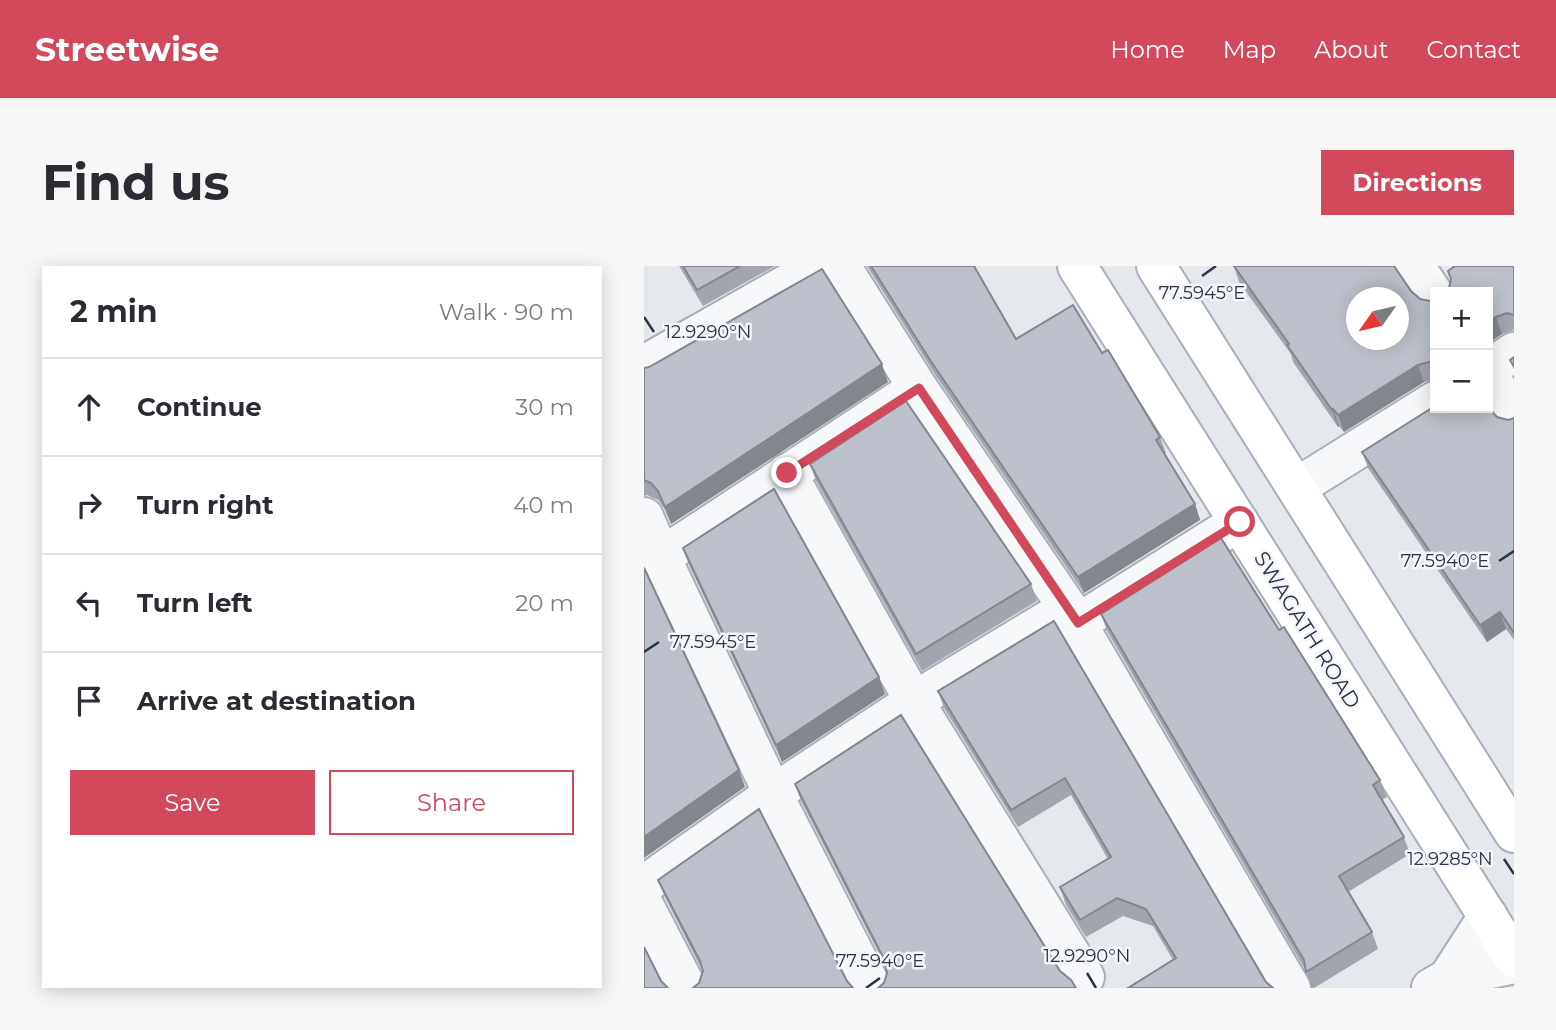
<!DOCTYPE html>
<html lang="en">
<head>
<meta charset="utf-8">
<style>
	body { margin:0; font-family:Montserrat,sans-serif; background:#f7f7f7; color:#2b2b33 }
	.controls { position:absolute; right:21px; top:21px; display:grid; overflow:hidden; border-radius:0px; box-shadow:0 4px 18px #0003 }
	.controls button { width:63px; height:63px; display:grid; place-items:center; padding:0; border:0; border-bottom:2px solid #e1e1e2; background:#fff; color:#2b2b33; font:35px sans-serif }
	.compass { position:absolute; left:702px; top:21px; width:63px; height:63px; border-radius:50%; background:#fff; box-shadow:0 4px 18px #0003; rotate:236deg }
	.stop { position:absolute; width:21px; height:21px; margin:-16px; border:5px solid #d1495b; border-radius:50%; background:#fff }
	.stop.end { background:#d1495b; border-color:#fff; box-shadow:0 2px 7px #0008 }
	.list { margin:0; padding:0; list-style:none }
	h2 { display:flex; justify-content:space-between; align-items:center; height:91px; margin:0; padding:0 28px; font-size:30px }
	h2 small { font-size:23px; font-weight:400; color:#7c7c81 }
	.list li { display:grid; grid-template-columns:46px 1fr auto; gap:21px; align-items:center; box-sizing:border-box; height:98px; padding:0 28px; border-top:2px solid #e1e1e2 }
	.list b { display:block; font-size:26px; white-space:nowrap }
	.list em { font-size:23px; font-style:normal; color:#7c7c81 }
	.actions { display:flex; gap:14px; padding:21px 28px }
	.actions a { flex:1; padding:16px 0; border:2px solid #d1495b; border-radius:0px; text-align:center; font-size:24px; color:#d1495b }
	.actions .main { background:#d1495b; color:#fff }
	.icon { flex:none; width:38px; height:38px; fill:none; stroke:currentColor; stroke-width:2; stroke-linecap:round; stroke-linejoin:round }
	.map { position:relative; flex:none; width:870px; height:722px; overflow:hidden; border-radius:0px }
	header { display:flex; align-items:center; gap:42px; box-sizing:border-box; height:98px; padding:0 35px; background:#d1495b; color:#fff }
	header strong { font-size:33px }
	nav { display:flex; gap:38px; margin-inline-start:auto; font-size:24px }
	.intro { display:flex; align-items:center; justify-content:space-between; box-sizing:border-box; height:168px; padding:0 42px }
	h1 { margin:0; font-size:49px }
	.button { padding:18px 32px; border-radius:0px; background:#d1495b; color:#fff; font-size:24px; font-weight:700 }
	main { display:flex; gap:42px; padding:0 42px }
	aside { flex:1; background:#fff; border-radius:0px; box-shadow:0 4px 18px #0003 }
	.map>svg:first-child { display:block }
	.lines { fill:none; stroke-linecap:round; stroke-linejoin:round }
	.street-casing { stroke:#a9aeb7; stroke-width:42 }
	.secondary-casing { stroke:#a9aeb7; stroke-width:42 }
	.street { stroke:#f7f8fa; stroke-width:38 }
	.secondary { stroke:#fff; stroke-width:38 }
	.wall { fill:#a1a5ae }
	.shaded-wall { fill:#83868d }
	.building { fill:#bbc0ca; stroke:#83868d; stroke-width:2; fill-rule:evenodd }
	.route { stroke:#d1495b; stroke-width:9 }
	.ticks { fill:none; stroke:#2b3445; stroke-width:2.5 }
	.labels { text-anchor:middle; stroke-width:5; stroke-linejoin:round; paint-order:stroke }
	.street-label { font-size:21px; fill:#2b3445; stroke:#f4f6f9 }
	.ticks-label { font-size:18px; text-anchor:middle; fill:#2b3445; stroke:#f4f6f9; stroke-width:5; stroke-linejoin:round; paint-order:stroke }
</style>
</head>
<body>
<header>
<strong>Streetwise</strong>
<nav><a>Home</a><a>Map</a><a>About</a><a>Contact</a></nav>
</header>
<div class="intro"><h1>Find us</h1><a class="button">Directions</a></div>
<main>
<aside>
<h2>2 min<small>Walk · 90 m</small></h2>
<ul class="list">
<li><svg class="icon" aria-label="ahead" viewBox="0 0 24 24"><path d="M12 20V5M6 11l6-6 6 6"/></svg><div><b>Continue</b></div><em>30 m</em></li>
<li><svg class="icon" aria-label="right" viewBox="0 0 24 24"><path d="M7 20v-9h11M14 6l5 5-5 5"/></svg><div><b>Turn right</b></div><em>40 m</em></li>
<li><svg class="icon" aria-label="left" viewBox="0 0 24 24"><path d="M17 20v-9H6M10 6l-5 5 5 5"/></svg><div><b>Turn left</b></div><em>20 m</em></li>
<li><svg class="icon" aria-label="arrive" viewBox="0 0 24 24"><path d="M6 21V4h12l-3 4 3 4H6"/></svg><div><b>Arrive at destination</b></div></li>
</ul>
<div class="actions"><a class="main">Save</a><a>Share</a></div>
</aside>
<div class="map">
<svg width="870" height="722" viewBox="0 0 870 722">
	<rect width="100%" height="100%" fill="#e4e7ec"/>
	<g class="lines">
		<defs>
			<g id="street">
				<path d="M 197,0 L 274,122 L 424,342 L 647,722"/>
				<path d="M 771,0 L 791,30"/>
				<path d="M 0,99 L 175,0"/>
				<path d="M 844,103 L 870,86"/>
				<path d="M 844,108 L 870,149"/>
				<path d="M 143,207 L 270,435 L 441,711"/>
				<path d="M 653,221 L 791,135"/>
				<path d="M 0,251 L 17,291 L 129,528 L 228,722"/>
				<path d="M 17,291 L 274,122"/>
				<path d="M 434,357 L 595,256"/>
				<path d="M 0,619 L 129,528 L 270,435 L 424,342"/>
				<path d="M 0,639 L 43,722"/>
				<path d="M 804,712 L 844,650"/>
				<path d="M 787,722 L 804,712 L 870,698"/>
			</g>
			<g id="secondary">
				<path d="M 433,0 L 870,692"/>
				<path d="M 512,0 L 870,567"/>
			</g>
		</defs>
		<use href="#street" class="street-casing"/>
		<use href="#secondary" class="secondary-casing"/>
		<use href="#street" class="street"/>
		<use href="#secondary" class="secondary"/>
	</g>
	<g class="wall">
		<path d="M 35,0 L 131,0 L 59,40 Z"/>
		<path d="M 223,0 L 330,0 L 372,73 L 458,87 L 516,171 L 522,187 L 520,188 L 551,238 L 556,254 L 440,327 L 292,110 Z"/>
		<path d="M 590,0 L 767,25 L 776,33 L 786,35 L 791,33 L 791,113 L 780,116 L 700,166 L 695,160 L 694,161 L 649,96 L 647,88 L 595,16 Z"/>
		<path d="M 870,0 L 870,64 L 858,68 L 844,77 L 844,26 L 805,22 Z"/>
		<path d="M 0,102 L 244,116 L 27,258 L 20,242 L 14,234 L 3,229 L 0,230 Z"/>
		<path d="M 845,144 L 853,151 L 864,154 L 870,152 L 870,374 L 862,363 L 843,376 L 724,202 L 718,186 Z"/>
		<path d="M 166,198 L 387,318 L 393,335 L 278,405 L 172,215 Z"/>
		<path d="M 39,282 L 241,428 L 138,496 L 45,299 Z"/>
		<path d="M 457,348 L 635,364 L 736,514 L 743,531 L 738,534 L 760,571 L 766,588 L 704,626 L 728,666 L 734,683 L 670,722 L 668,722 L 662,705 L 463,365 Z"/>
		<path d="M 410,355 L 622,716 L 529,694 L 509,660 L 479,650 L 442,671 L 422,639 L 416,621 L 464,593 L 427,529 L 374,561 L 300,442 L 294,425 Z"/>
		<path d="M 151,518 L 416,705 L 240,717 L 243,707 L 243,703 L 157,535 Z"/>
		<path d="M 14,614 L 203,715 L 55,717 L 58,704 L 21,631 Z"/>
	</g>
	<g class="shaded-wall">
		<path d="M 852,51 L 858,68 L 844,77 L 844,56 Z"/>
		<path d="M 238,98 L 244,116 L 27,258 L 21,241 Z"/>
		<path d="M 774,99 L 780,116 L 700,166 L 694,149 Z"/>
		<path d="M 689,143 L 695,160 L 694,161 L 688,144 Z"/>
		<path d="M 551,238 L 556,254 L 440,327 L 434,311 Z"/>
		<path d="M 856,346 L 862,363 L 843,376 L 836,359 Z"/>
		<path d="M 235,411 L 241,428 L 138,496 L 132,479 Z"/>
		<path d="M 95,504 L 101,521 L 0,592 L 0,571 Z"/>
	</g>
	<g class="building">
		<path d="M 39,0 L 96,0 L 53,24 Z"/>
		<path d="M 227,0 L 330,0 L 372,73 L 429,39 L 458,87 L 464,84 L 516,171 L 512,174 L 551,238 L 434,311 L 286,94 Z"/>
		<path d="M 590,0 L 750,0 L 767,25 L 776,33 L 786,35 L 791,33 L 791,98 L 785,96 L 774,99 L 694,149 L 689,143 L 688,144 L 643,79 L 645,78 ZM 712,32 L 754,32 L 754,74 L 712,74 Z"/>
		<path d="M 811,0 L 870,0 L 870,49 L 863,47 L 852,51 L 844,56 L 844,26 L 801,26 L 805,22 L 807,13 L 804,5 Z"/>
		<path d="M 178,3 L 238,98 L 21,241 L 14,225 L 7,217 L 0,214 L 0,102 L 5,101 Z"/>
		<path d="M 870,91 L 870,101 L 866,94 Z"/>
		<path d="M 262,135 L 387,318 L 272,388 L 166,198 Z"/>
		<path d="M 791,140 L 791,142 L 844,141 L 853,151 L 864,154 L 870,152 L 870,367 L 856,346 L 836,359 L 718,186 Z"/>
		<path d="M 130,223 L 235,411 L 132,479 L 39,282 Z"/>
		<path d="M 577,272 L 635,364 L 640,361 L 736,514 L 729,519 L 760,571 L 695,610 L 728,666 L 662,706 L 660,694 L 457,348 Z"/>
		<path d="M 0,302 L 95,504 L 0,571 Z"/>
		<path d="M 410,355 L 622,716 L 629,722 L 484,722 L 532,692 L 502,643 L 473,632 L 436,654 L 416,621 L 467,591 L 421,512 L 367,544 L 294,425 Z"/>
		<path d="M 257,449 L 416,705 L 427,714 L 432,722 L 234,722 L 240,717 L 243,707 L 241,695 L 151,518 Z"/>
		<path d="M 115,543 L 203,715 L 209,722 L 49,722 L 55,717 L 59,705 L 56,695 L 14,614 Z"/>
		<path d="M 0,681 L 17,715 L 24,722 L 0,722 Z"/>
	</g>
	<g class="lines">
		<path class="route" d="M 143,207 L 275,122 L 434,357 L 596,256"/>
	</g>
	<path class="ticks" d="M 558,10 L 572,0M 0,51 L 10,66M 855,295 L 870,285M 0,386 L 15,376M 860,593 L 870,608M 443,707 L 452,722M 222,722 L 236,712"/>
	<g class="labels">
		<g class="street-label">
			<text transform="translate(663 364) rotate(58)" y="7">SWAGATH ROAD</text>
		</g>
	</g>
	<g class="ticks-label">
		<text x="558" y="33">77.5945°E</text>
		<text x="64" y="72">12.9290°N</text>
		<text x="801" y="301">77.5940°E</text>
		<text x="69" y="382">77.5945°E</text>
		<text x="806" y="599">12.9285°N</text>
		<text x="443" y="696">12.9290°N</text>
		<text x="236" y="701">77.5940°E</text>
	</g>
</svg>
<div class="controls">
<button>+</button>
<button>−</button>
</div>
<svg class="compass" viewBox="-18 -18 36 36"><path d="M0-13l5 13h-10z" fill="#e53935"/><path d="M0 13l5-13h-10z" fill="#7c7c81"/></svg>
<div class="stop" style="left:596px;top:256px"></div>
<div class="stop end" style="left:143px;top:207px"></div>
</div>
</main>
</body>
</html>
